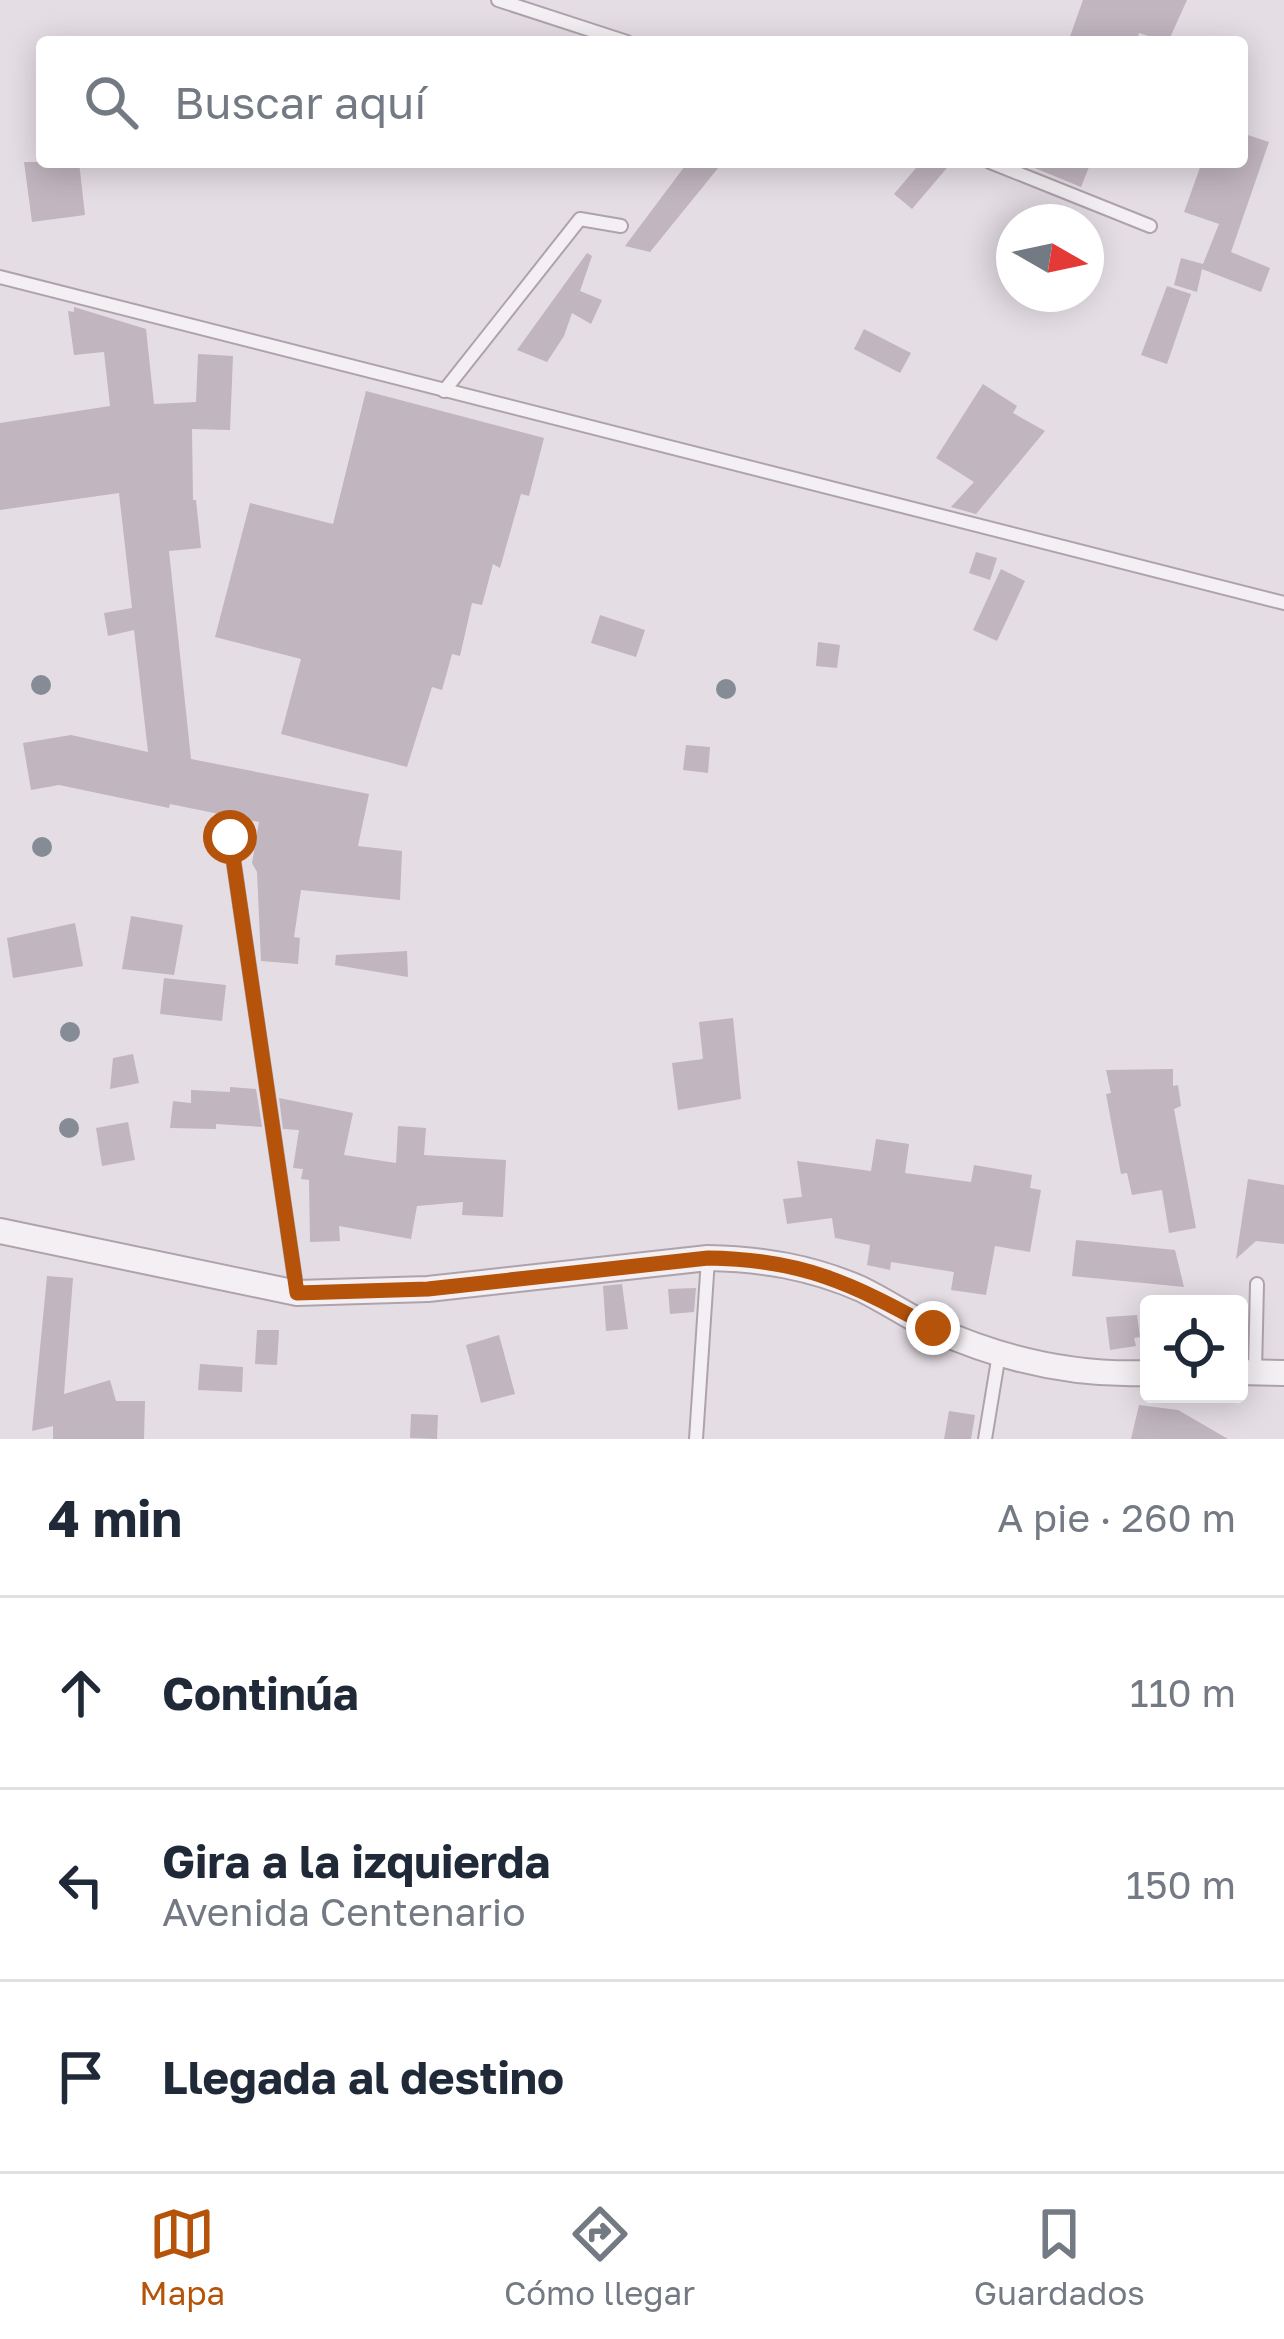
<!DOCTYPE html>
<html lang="es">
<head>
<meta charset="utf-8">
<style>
	body { margin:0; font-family:"Golos Text",sans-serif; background:#f2f2f3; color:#1f2937 }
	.controls { position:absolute; right:36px; bottom:36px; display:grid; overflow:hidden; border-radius:12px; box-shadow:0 6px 30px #0003 }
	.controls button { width:108px; height:108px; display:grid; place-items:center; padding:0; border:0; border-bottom:3px solid #e0e1e3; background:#fff; color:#1f2937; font:60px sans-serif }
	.compass { position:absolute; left:996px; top:204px; width:108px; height:108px; border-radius:50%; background:#fff; box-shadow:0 6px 30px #0003; rotate:99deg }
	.stop { position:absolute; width:36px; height:36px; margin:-27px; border:9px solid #b45309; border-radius:50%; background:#fff }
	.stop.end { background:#b45309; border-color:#fff; box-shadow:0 3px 12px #0008 }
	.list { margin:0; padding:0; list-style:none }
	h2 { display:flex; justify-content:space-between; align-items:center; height:156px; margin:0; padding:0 48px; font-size:51px }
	h2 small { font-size:39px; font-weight:400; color:#747a83 }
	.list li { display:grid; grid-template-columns:78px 1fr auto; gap:36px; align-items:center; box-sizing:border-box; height:192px; padding:0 48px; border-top:3px solid #e0e1e3 }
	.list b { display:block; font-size:45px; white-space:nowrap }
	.list p { margin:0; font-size:39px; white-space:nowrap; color:#747a83 }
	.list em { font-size:39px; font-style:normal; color:#747a83 }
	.icon { flex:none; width:66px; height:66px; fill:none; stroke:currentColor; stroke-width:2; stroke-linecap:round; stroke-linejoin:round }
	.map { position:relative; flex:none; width:1284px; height:1439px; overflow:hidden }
	.search { position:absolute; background:#fff; box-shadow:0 6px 30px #0003; left:36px; right:36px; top:36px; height:132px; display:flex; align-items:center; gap:30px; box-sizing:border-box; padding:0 42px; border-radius:12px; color:#747a83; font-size:45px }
	.sheet { height:732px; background:#fff }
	nav { display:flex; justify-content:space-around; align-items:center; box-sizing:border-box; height:168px; border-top:3px solid #e0e1e3; background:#fff; font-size:33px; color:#747a83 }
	nav a { display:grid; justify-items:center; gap:6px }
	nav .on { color:#b45309 }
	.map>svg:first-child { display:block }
	.building { fill:#c1b5bf }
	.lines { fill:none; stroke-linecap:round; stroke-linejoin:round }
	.service-casing { stroke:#aea3ac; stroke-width:16 }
	.minor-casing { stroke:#aea3ac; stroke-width:28 }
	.service { stroke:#f4eff3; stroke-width:12 }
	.minor { stroke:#f4eff3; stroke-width:24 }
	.tree { fill:#858c95 }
	.route { stroke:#b45309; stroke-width:15 }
</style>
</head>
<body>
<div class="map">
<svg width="1284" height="1439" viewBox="0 0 1284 1439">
	<rect width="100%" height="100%" fill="#e5dde4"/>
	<g class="building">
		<path d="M 1083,0 L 1187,0 L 1168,42 L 1139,33 L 1136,42 L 1068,42 Z"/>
		<path d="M 1242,133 L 1269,142 L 1231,252 L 1270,268 L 1261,292 L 1202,269 L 1197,292 L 1174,285 L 1181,258 L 1203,264 L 1219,224 L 1184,212 L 1202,162 L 1242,162 Z"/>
		<path d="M 24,162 L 79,162 L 85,215 L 32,222 Z"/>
		<path d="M 688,162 L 723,162 L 650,252 L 625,246 Z"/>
		<path d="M 921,162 L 952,162 L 912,209 L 894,194 Z"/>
		<path d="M 1020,162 L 1091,162 L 1081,187 Z"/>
		<path d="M 587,253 L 592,256 L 580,291 L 602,300 L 591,324 L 572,313 L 564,336 L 547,362 L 517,350 Z"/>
		<path d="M 1167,286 L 1191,294 L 1167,364 L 1141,355 Z"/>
		<path d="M 74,307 L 146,329 L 154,404 L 196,402 L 198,354 L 233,356 L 230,430 L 192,429 L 193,500 L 196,500 L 201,548 L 169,551 L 191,759 L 369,794 L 358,846 L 402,851 L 400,900 L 301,890 L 294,937 L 300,938 L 298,964 L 261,961 L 257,872 L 252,863 L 259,822 L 170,804 L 169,808 L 59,785 L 31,790 L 23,743 L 71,735 L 148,752 L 134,630 L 108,636 L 104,613 L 132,608 L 119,493 L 0,510 L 0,423 L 110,406 L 104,352 L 74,355 L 68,311 L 74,312 Z"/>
		<path d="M 864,329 L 911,353 L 900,373 L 854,349 Z"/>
		<path d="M 983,384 L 1017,406 L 1013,413 L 1045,431 L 976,514 L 951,507 L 974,482 L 936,458 Z"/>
		<path d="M 366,391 L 544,438 L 529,496 L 521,494 L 500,568 L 493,564 L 482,605 L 472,603 L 460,656 L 452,654 L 442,690 L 432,687 L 407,767 L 281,734 L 301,659 L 215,637 L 250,503 L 333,524 Z"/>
		<path d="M 976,552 L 997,558 L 990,580 L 969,573 Z"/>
		<path d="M 1001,569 L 1025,581 L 997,641 L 973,630 Z"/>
		<path d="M 600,615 L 645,630 L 636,657 L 591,643 Z"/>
		<path d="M 818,642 L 840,645 L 837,668 L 816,666 Z"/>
		<path d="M 686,745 L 710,747 L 708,773 L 683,770 Z"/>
		<path d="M 131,916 L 183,925 L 174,975 L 122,969 Z"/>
		<path d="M 75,923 L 83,966 L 13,978 L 7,938 Z"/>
		<path d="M 407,951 L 408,977 L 335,965 L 336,955 Z"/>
		<path d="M 164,978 L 226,985 L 222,1021 L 160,1014 Z"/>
		<path d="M 733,1018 L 741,1099 L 678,1110 L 672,1063 L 703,1059 L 699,1022 Z"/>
		<path d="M 133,1054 L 139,1083 L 110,1089 L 113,1058 Z"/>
		<path d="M 1173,1069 L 1173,1086 L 1178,1085 L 1181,1106 L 1174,1109 L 1196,1228 L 1169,1233 L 1162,1190 L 1132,1195 L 1127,1173 L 1121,1174 L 1106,1094 L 1111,1093 L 1106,1070 Z"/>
		<path d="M 230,1087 L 256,1089 L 262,1127 L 216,1124 L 216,1129 L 170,1128 L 173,1101 L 191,1103 L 191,1090 L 230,1092 Z"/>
		<path d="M 279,1098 L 353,1113 L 344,1155 L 396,1163 L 398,1126 L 426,1128 L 424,1155 L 506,1160 L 503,1217 L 462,1215 L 463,1202 L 417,1206 L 411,1239 L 339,1226 L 340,1241 L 310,1242 L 309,1180 L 301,1179 L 303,1169 L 293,1168 L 299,1130 L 283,1129 Z"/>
		<path d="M 128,1122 L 135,1160 L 102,1166 L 96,1128 Z"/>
		<path d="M 876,1139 L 909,1144 L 905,1173 L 971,1182 L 974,1165 L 1032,1175 L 1030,1188 L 1041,1190 L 1030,1252 L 995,1246 L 986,1295 L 951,1290 L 954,1272 L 891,1262 L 890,1270 L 867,1265 L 870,1245 L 835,1238 L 832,1218 L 787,1224 L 783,1199 L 802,1197 L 797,1161 L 871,1171 Z"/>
		<path d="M 1248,1179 L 1284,1185 L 1284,1244 L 1256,1241 L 1236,1259 Z"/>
		<path d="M 1076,1240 L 1175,1250 L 1184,1287 L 1072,1276 Z"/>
		<path d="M 47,1276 L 73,1278 L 64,1394 L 110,1380 L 116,1401 L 145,1401 L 144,1439 L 53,1439 L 53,1426 L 32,1431 Z"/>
		<path d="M 622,1284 L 628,1329 L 606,1331 L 603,1286 Z"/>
		<path d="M 696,1288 L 694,1312 L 670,1314 L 668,1289 Z"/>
		<path d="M 1137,1315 L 1140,1337 L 1134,1338 L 1136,1346 L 1110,1350 L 1106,1317 Z"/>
		<path d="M 257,1330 L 279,1330 L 277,1365 L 255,1364 Z"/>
		<path d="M 499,1335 L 515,1394 L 481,1403 L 466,1345 Z"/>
		<path d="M 200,1364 L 243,1367 L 242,1392 L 198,1390 Z"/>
		<path d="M 1139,1405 L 1178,1410 L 1228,1439 L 1131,1439 Z"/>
		<path d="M 949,1411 L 975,1415 L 971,1439 L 944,1439 Z"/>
		<path d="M 411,1414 L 438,1415 L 437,1439 L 410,1438 Z"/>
	</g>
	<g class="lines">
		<defs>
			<g id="service">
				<path d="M 498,0 L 627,42"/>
				<path d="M 990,162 L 1150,226"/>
				<path d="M 0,277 L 1284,603"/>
				<path d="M 444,391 L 580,219 L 621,226"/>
				<path d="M 230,837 L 297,1293"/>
				<path d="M 1255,1371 L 1257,1284"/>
				<path d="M 696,1439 L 708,1259"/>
				<path d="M 985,1439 L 999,1354"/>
			</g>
			<g id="minor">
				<path d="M 0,1231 L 297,1293 L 428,1289 L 708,1258 C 762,1259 811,1267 861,1289 C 886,1301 909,1317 934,1329 C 1001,1359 1075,1376 1149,1373"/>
				<path d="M 1239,1372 L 1284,1373"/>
			</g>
		</defs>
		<use href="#service" class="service-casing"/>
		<use href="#minor" class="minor-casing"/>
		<use href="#service" class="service"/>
		<use href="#minor" class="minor"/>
	</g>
	<g class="tree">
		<circle cx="41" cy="685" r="10"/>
		<circle cx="726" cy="689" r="10"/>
		<circle cx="42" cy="847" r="10"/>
		<circle cx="70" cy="1032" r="10"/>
		<circle cx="69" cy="1128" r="10"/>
	</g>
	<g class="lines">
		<path class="route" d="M 230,837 L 297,1293 L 428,1289 L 708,1258 C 802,1259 853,1284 933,1328"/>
	</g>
</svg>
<div class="controls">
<button><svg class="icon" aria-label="locate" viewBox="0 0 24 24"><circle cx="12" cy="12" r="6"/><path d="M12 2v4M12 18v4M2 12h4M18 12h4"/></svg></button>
</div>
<svg class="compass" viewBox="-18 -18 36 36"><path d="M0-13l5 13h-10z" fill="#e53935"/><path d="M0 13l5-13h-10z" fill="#747a83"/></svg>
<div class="stop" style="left:230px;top:837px"></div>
<div class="stop end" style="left:933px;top:1328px"></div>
<div class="search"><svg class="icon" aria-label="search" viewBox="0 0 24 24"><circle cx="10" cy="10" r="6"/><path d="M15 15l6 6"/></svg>Buscar aquí</div>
</div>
<section class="sheet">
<h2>4 min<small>A pie · 260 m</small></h2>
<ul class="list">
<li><svg class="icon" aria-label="ahead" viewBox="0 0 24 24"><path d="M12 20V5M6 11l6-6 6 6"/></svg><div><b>Continúa</b></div><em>110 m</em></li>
<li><svg class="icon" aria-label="left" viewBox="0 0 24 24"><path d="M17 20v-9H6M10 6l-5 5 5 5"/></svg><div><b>Gira a la izquierda</b><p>Avenida Centenario</p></div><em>150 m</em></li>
<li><svg class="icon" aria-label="arrive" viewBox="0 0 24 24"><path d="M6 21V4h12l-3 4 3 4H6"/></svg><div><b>Llegada al destino</b></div></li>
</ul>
</section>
<nav>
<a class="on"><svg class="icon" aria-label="map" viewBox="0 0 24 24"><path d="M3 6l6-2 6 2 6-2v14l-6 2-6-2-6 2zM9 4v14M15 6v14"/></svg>Mapa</a>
<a><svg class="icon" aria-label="directions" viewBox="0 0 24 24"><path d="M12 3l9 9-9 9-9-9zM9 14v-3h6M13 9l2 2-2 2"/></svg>Cómo llegar</a>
<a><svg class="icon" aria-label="saved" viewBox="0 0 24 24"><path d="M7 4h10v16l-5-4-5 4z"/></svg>Guardados</a>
</nav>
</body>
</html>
